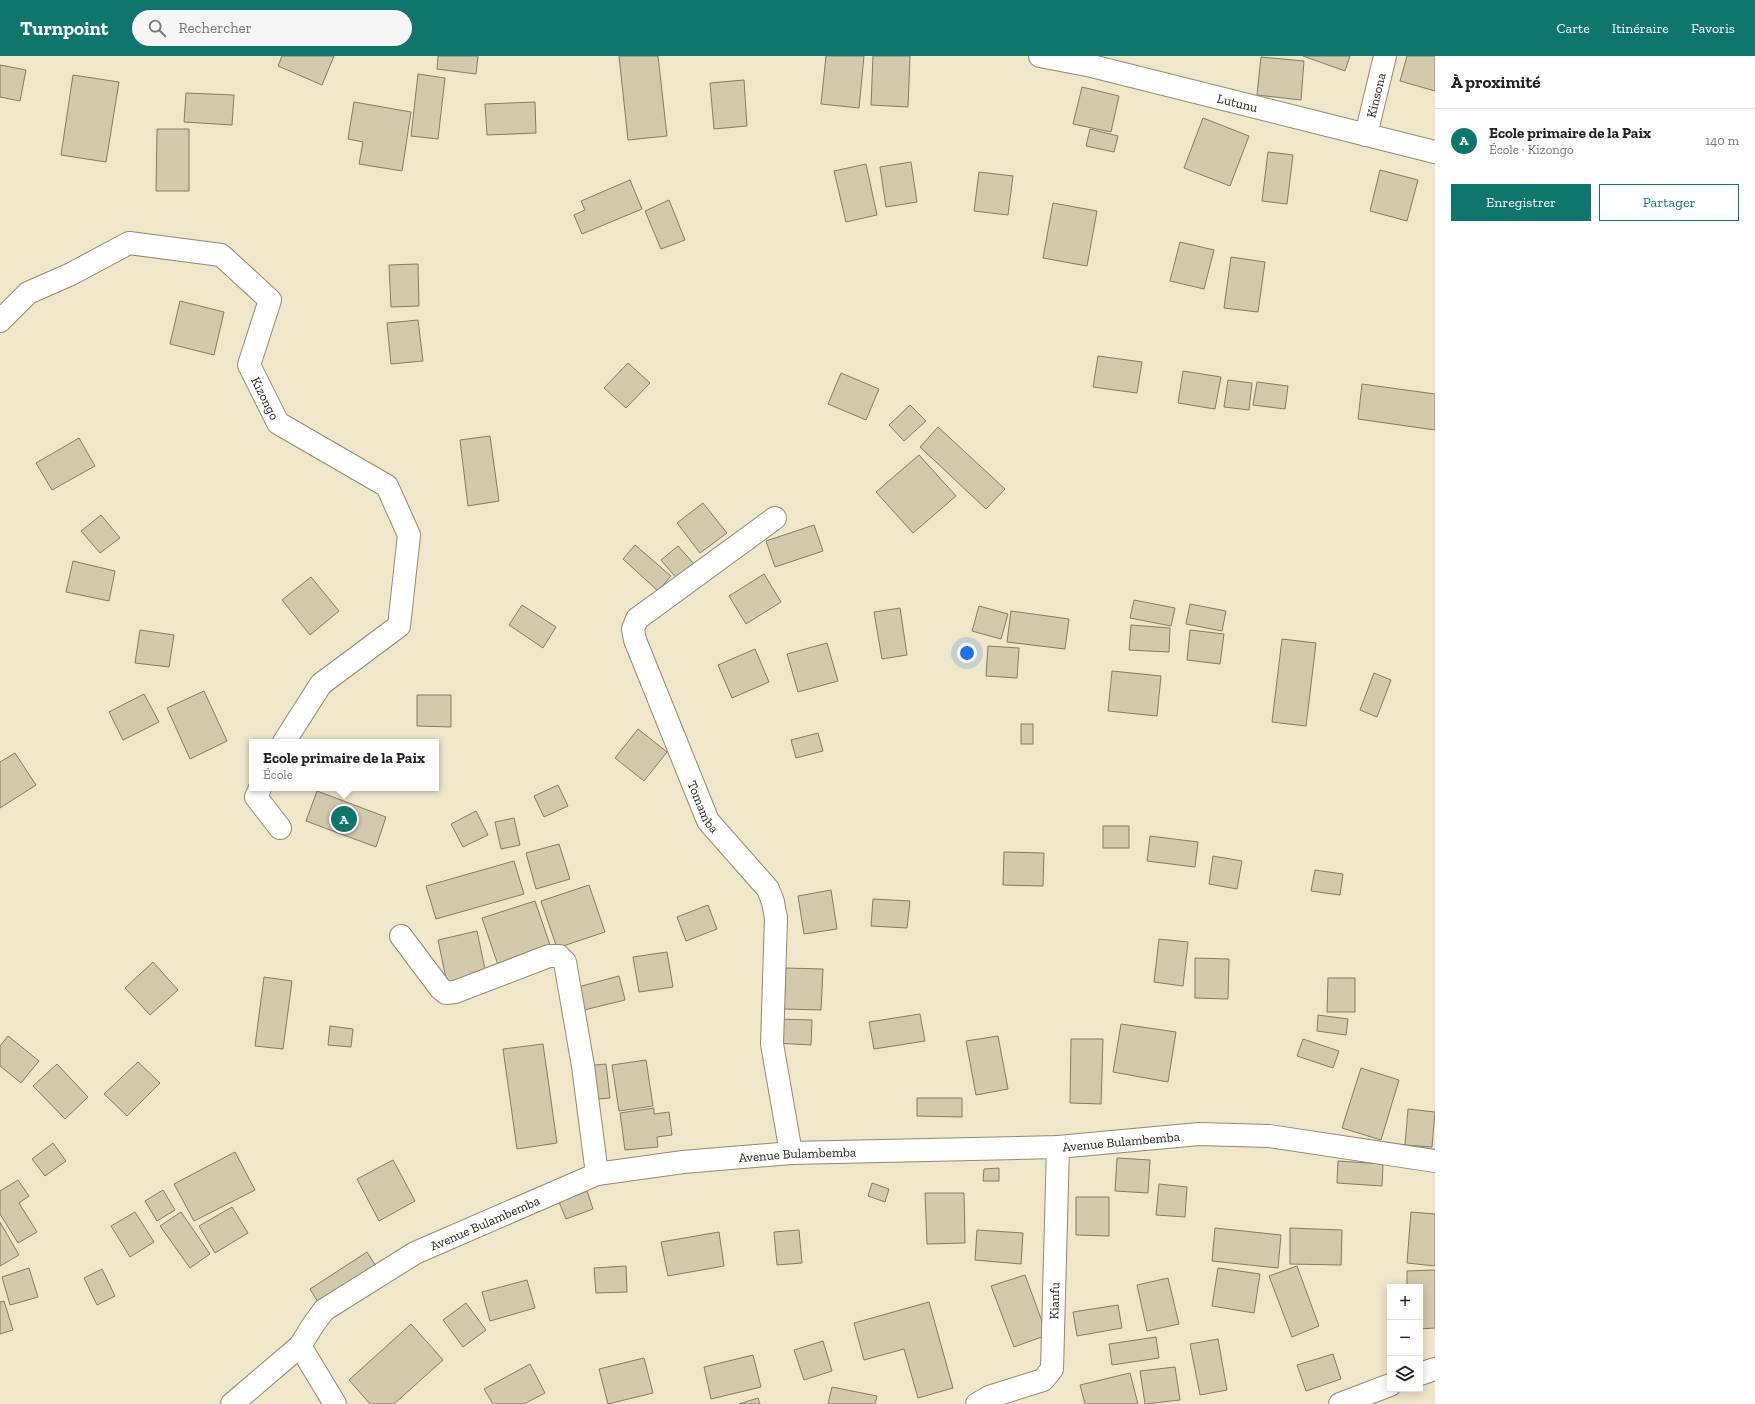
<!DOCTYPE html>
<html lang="fr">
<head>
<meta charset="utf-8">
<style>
	body { margin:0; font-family:"Zilla Slab",serif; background:#f6f6f6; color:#222 }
	.controls { position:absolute; right:12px; bottom:12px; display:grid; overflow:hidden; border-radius:0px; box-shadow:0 2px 10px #0003 }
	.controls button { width:36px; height:36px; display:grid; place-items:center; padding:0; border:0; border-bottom:1px solid #e0e0e0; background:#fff; color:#222; font:20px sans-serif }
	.you { position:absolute; left:967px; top:597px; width:14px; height:14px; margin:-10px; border:3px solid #fff; border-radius:50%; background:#1a73e8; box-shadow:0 0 0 6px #1a73e833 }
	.badge { display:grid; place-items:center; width:26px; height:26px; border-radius:50%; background:#0f766e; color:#fff; font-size:13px; font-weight:700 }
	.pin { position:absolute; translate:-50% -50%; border:2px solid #fff; box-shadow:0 1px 4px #0006 }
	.popup { position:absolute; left:249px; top:683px; width:190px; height:52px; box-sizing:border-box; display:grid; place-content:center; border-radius:0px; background:#fff; filter:drop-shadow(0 1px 3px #0005); font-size:13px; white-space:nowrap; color:#767676 }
	.popup b { font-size:15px; color:#222 }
	.popup::after { content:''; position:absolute; left:50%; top:100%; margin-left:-8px; border:8px solid transparent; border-top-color:#fff }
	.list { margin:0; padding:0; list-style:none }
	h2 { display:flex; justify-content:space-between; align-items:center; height:52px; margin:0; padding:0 16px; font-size:17px }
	h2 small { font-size:13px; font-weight:400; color:#767676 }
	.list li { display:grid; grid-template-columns:26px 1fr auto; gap:12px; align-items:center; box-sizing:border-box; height:64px; padding:0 16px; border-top:1px solid #e0e0e0 }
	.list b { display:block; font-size:15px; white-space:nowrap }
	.list p { margin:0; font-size:13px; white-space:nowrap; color:#767676 }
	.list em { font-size:13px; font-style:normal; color:#767676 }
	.actions { display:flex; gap:8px; padding:12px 16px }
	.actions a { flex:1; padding:9px 0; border:1px solid #0f766e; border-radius:0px; text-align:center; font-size:14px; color:#0f766e }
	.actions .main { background:#0f766e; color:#fff }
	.icon { flex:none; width:22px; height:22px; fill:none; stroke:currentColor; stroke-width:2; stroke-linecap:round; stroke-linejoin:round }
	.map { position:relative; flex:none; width:1435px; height:1348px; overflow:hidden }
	header { display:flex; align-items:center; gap:24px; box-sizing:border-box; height:56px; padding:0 20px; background:#0f766e; color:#fff }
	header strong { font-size:19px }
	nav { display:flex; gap:22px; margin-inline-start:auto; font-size:14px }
	.search { width:280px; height:36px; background:#f6f6f6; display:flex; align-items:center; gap:10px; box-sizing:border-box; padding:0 14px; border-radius:22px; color:#767676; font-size:15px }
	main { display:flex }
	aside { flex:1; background:#fff }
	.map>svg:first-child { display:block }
	.building { fill:#d3c9ac; stroke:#857c62 }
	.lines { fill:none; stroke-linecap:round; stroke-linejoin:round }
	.street-casing { stroke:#92896e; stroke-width:24 }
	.street { stroke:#fff; stroke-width:22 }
	.labels { text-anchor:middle; stroke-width:3.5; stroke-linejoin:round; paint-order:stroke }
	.street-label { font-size:13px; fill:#242116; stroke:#f0e6c9 }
</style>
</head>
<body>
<header>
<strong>Turnpoint</strong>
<div class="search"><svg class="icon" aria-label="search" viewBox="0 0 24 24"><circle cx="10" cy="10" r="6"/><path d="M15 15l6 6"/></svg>Rechercher</div>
<nav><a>Carte</a><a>Itinéraire</a><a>Favoris</a></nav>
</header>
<main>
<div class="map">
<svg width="1435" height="1348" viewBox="0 0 1435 1348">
	<rect width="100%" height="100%" fill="#f0e6c9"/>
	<g class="building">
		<path d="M 282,0 L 334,0 L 322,29 L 278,10 Z"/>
		<path d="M 438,0 L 478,0 L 476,18 L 437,13 Z"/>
		<path d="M 619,0 L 658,0 L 667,80 L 628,84 Z"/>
		<path d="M 826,0 L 864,0 L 859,52 L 821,48 Z"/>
		<path d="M 873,0 L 910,0 L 908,51 L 871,49 Z"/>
		<path d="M 1303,0 L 1350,0 L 1345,15 Z"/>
		<path d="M 1407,0 L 1435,0 L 1435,35 L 1400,25 Z"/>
		<path d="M 1261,1 L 1304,5 L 1301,44 L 1257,39 Z"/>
		<path d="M 0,9 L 26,14 L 20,45 L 0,41 Z"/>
		<path d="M 418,18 L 445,22 L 438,83 L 411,80 Z"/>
		<path d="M 73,19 L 119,26 L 106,106 L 61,99 Z"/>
		<path d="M 744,24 L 747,70 L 714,73 L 710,27 Z"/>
		<path d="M 1082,31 L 1119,40 L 1111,76 L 1073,68 Z"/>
		<path d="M 186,37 L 234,39 L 232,69 L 184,66 Z"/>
		<path d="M 354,46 L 411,56 L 402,115 L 359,108 L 363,86 L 348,83 Z"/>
		<path d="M 535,46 L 536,77 L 487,79 L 485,48 Z"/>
		<path d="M 1203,62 L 1249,80 L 1230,130 L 1184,112 Z"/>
		<path d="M 157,73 L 189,73 L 189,135 L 156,135 Z"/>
		<path d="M 1090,73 L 1118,80 L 1114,96 L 1086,90 Z"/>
		<path d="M 1268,96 L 1293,99 L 1287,148 L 1262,145 Z"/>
		<path d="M 911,106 L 917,146 L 886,151 L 880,111 Z"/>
		<path d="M 866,108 L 877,159 L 846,166 L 834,115 Z"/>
		<path d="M 1380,114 L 1418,124 L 1407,165 L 1370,155 Z"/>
		<path d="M 979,116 L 1013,120 L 1008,159 L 974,155 Z"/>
		<path d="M 630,124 L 642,153 L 582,178 L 574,159 L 585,154 L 581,145 Z"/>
		<path d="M 669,144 L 685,184 L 661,193 L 645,155 Z"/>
		<path d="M 1053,147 L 1097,155 L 1087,210 L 1043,202 Z"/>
		<path d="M 1180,186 L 1214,194 L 1204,233 L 1170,225 Z"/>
		<path d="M 1231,201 L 1265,206 L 1258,256 L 1224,252 Z"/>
		<path d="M 418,208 L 419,250 L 391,251 L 389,209 Z"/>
		<path d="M 180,245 L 224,256 L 214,299 L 170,288 Z"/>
		<path d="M 418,264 L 423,305 L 391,308 L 387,267 Z"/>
		<path d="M 1098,300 L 1142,306 L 1137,337 L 1093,331 Z"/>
		<path d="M 628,307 L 650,327 L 626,352 L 604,332 Z"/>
		<path d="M 1183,315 L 1221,321 L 1215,353 L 1178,347 Z"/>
		<path d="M 841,317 L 879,333 L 866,364 L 828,348 Z"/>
		<path d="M 1228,324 L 1252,327 L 1249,354 L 1224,351 Z"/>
		<path d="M 1257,326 L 1288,330 L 1285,353 L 1253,349 Z"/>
		<path d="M 1362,328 L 1435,338 L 1435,374 L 1358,363 Z"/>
		<path d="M 910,349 L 926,365 L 904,385 L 889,369 Z"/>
		<path d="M 938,371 L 1005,433 L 986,453 L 920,391 Z"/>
		<path d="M 490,380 L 499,445 L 468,450 L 460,384 Z"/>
		<path d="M 79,382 L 95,410 L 52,434 L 36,407 Z"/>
		<path d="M 919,399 L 956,440 L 913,477 L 876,436 Z"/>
		<path d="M 703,447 L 727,477 L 700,497 L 677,467 Z"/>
		<path d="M 101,459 L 120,482 L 100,497 L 81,475 Z"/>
		<path d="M 814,469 L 823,495 L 775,511 L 766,485 Z"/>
		<path d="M 635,489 L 671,520 L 658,535 L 623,503 Z"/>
		<path d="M 678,490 L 695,509 L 678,524 L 661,504 Z"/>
		<path d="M 73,505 L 115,515 L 109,545 L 66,536 Z"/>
		<path d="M 764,518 L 781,546 L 746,568 L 729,540 Z"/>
		<path d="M 311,521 L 339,555 L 310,579 L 282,544 Z"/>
		<path d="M 1134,544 L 1175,552 L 1171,570 L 1130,562 Z"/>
		<path d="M 1190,548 L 1226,555 L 1222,575 L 1186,568 Z"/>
		<path d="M 522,549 L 556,571 L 543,592 L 509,569 Z"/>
		<path d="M 979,550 L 1008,558 L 1001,583 L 972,575 Z"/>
		<path d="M 900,552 L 907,599 L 882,603 L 874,556 Z"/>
		<path d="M 1011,555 L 1069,563 L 1065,593 L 1007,586 Z"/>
		<path d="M 1131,569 L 1170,572 L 1169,596 L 1129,594 Z"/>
		<path d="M 140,574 L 174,579 L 169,611 L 135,607 Z"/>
		<path d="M 1190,574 L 1224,578 L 1220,608 L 1187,604 Z"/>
		<path d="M 1282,583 L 1316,587 L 1306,670 L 1272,666 Z"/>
		<path d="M 827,587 L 838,625 L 798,636 L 787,598 Z"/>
		<path d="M 988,590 L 1019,592 L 1017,622 L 986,620 Z"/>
		<path d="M 755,593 L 769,626 L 732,642 L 718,609 Z"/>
		<path d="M 1112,615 L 1161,620 L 1157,660 L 1108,655 Z"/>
		<path d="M 1374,617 L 1391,624 L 1377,661 L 1360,654 Z"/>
		<path d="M 204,635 L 227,685 L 190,703 L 167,652 Z"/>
		<path d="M 144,638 L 159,666 L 123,684 L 109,656 Z"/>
		<path d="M 417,639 L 451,639 L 451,671 L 417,670 Z"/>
		<rect x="1021" y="668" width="12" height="20"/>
		<path d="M 638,673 L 667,696 L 644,725 L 615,702 Z"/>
		<path d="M 818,677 L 823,695 L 796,702 L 791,684 Z"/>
		<path d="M 15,697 L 36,729 L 0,752 L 0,706 Z"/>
		<path d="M 558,729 L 568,750 L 544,761 L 534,740 Z"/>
		<path d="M 317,735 L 386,761 L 376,791 L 306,765 Z"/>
		<path d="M 476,755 L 488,779 L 463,791 L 451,768 Z"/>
		<path d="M 514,762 L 520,789 L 501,793 L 495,766 Z"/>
		<rect x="1103" y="770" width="26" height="22"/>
		<path d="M 1150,780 L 1198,786 L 1195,811 L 1147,805 Z"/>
		<path d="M 559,788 L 570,823 L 536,833 L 526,797 Z"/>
		<path d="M 1004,796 L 1044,797 L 1043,830 L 1003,829 Z"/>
		<path d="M 1213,800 L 1242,805 L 1237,833 L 1209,828 Z"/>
		<path d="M 514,805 L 524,838 L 436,863 L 426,830 Z"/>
		<path d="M 1315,814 L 1343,818 L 1340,839 L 1311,835 Z"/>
		<path d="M 589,829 L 605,876 L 557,892 L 541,845 Z"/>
		<path d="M 831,834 L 837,873 L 804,878 L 798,840 Z"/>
		<path d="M 873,843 L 910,845 L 907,872 L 871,870 Z"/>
		<path d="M 535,845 L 552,895 L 499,912 L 482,862 Z"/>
		<path d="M 708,849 L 717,873 L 686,885 L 677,861 Z"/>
		<path d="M 477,875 L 486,918 L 447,927 L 438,884 Z"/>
		<path d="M 1159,883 L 1188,886 L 1183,930 L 1154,926 Z"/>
		<path d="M 667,896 L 673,931 L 639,936 L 633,901 Z"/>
		<path d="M 1195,902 L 1229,903 L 1228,943 L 1195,942 Z"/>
		<path d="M 153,906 L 178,934 L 150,959 L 125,932 Z"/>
		<path d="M 786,912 L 823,913 L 821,954 L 784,953 Z"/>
		<path d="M 619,920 L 625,944 L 584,954 L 578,931 Z"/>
		<path d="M 264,921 L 292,925 L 283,993 L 255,990 Z"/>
		<path d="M 1328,922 L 1355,922 L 1355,956 L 1327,956 Z"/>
		<path d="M 920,958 L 925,985 L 874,993 L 869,966 Z"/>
		<path d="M 1318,959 L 1348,963 L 1346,979 L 1317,975 Z"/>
		<path d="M 776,963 L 812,964 L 811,989 L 775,987 Z"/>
		<path d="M 1121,968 L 1176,976 L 1168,1026 L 1113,1016 Z"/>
		<path d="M 330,970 L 353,973 L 351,991 L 328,989 Z"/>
		<path d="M 8,980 L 39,1005 L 21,1027 L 0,1010 L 0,990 Z"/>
		<path d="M 998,980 L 1008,1033 L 976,1039 L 966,985 Z"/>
		<path d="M 1071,983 L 1103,983 L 1101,1048 L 1070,1047 Z"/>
		<path d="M 1303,983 L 1339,995 L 1333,1012 L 1297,1000 Z"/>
		<path d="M 543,988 L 557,1087 L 517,1093 L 503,993 Z"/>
		<path d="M 646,1004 L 653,1050 L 619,1055 L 612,1009 Z"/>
		<path d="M 138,1006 L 160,1027 L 127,1060 L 104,1038 Z"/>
		<path d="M 57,1008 L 88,1041 L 65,1063 L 33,1030 Z"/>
		<path d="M 606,1008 L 610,1042 L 588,1044 L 584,1010 Z"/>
		<path d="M 1361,1012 L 1399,1024 L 1381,1084 L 1342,1072 Z"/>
		<path d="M 917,1042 L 962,1042 L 962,1061 L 917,1060 Z"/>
		<path d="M 654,1052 L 654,1058 L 669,1056 L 672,1079 L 657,1081 L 658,1091 L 625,1094 L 620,1057 Z"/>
		<path d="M 1408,1053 L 1435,1056 L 1432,1091 L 1405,1089 Z"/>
		<path d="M 53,1087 L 66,1105 L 45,1120 L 32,1103 Z"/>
		<path d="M 235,1096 L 255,1134 L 194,1165 L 174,1128 Z"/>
		<path d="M 1117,1102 L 1150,1104 L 1148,1137 L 1115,1135 Z"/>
		<path d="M 393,1104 L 415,1145 L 379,1165 L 357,1123 Z"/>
		<path d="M 1338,1105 L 1383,1108 L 1382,1130 L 1337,1127 Z"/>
		<path d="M 999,1112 L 999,1125 L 983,1125 L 984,1113 Z"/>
		<path d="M 18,1124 L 29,1140 L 19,1147 L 37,1176 L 18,1187 L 0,1158 L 0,1135 Z"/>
		<path d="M 872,1127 L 889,1133 L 885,1146 L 868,1140 Z"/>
		<path d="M 1159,1128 L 1187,1131 L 1185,1161 L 1156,1159 Z"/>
		<path d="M 163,1134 L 175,1154 L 157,1165 L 145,1145 Z"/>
		<path d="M 587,1135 L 593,1153 L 566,1163 L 559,1146 Z"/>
		<path d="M 925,1137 L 964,1137 L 965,1187 L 927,1188 Z"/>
		<path d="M 1076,1141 L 1109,1141 L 1109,1180 L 1076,1179 Z"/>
		<path d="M 232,1151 L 248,1177 L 215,1197 L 199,1170 Z"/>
		<path d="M 135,1156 L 154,1186 L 130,1201 L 111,1170 Z"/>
		<path d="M 181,1156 L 210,1198 L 190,1212 L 160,1170 Z"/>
		<path d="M 1411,1156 L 1435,1158 L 1435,1210 L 1407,1207 Z"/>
		<path d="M 0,1166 L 19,1199 L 0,1210 Z"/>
		<path d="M 1215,1172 L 1281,1179 L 1278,1212 L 1212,1205 Z"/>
		<path d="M 1290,1172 L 1342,1174 L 1341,1209 L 1290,1208 Z"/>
		<path d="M 799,1174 L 802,1207 L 777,1209 L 774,1176 Z"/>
		<path d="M 977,1174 L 1023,1177 L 1021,1208 L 975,1204 Z"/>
		<path d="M 719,1176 L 724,1210 L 668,1220 L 661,1186 Z"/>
		<path d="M 367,1196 L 379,1215 L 321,1251 L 310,1233 Z"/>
		<path d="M 626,1210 L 627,1236 L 596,1237 L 594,1212 Z"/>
		<path d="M 1297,1210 L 1319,1270 L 1292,1281 L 1269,1220 Z"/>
		<path d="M 29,1212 L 38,1241 L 10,1249 L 2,1221 Z"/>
		<path d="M 1218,1212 L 1260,1218 L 1254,1257 L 1212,1250 Z"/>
		<path d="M 102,1213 L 115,1240 L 97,1249 L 84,1222 Z"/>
		<path d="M 1435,1214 L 1435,1272 L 1420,1273 L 1420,1231 L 1407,1231 L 1407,1215 Z"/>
		<path d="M 1025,1219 L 1047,1279 L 1014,1291 L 991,1230 Z"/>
		<path d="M 1168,1222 L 1179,1268 L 1147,1275 L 1137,1229 Z"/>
		<path d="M 527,1224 L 535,1252 L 490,1265 L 482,1236 Z"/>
		<path d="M 4,1245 L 13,1274 L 0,1278 L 0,1246 Z"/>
		<path d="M 929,1246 L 953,1332 L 918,1342 L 904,1293 L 864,1304 L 854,1267 Z"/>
		<path d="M 466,1247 L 486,1274 L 463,1291 L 443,1264 Z"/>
		<path d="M 1118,1249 L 1122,1272 L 1077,1280 L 1073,1256 Z"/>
		<path d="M 411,1268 L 443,1304 L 394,1348 L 370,1348 L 349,1324 Z"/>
		<path d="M 1156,1281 L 1159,1302 L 1112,1309 L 1109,1288 Z"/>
		<path d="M 1218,1283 L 1227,1334 L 1200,1339 L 1190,1288 Z"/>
		<path d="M 823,1285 L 832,1315 L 804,1324 L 794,1294 Z"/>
		<path d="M 1333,1298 L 1341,1323 L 1306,1335 L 1297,1309 Z"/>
		<path d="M 753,1299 L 761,1331 L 711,1343 L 704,1311 Z"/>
		<path d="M 644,1302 L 653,1337 L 608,1348 L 599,1313 Z"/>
		<path d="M 530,1308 L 545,1337 L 524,1348 L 493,1348 L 484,1333 Z"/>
		<path d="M 1175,1311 L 1180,1344 L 1145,1348 L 1140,1315 Z"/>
		<path d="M 1130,1317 L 1138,1348 L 1085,1348 L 1080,1329 Z"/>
		<path d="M 832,1331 L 877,1340 L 875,1348 L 828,1348 Z"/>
		<path d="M 758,1342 L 760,1348 L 739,1348 Z"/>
	</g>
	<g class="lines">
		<defs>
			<g id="street">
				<path id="s1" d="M 1040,0 L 1092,10 L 1435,96"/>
				<path id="s2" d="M 1366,79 L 1385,0"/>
				<path id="s3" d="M 0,265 L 28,237 L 71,218 L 129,187 L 221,199 L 270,244 L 249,309 L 278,367 L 387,430 L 409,479 L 399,570 L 321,628 L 284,686"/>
				<path id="s4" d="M 775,462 L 637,563 L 633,573 L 635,584 L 708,765 L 768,833 L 773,846 L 776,862 L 772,988 L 791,1097"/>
				<path d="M 260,732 L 256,741 L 280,772"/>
				<path d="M 401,880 L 440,932 L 446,937 L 455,936 L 549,900 L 559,900 L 565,906 L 583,1010 L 597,1118"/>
				<path d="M 300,1290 L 335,1348"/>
				<path d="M 1420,1318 L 1435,1313"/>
				<path id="s5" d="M 232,1348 L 300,1290 L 313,1269 L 324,1254 L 415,1197 L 597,1118 L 683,1106 L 791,1097 L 1058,1091 L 1199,1078 L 1269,1080 L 1435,1105"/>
				<path id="s6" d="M 977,1348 L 989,1341 L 1043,1324 L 1052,1313 L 1058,1091"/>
				<path d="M 1340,1348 L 1390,1329"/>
			</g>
		</defs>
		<use href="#street" class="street-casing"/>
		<use href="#street" class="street"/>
	</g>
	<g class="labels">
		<g class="street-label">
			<text dy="5" stroke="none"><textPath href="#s2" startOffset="41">Kinsona</textPath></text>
			<text dy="5" stroke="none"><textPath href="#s1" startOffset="203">Lutunu</textPath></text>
			<text dy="5" stroke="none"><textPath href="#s3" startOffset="417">Kizongo</textPath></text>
			<text dy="5" stroke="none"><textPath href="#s4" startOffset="373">Tomamba</textPath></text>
			<text dy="5" stroke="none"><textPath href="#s5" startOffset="964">Avenue Bulambemba</textPath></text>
			<text dy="5" stroke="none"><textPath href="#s5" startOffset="640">Avenue Bulambemba</textPath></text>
			<text dy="5" stroke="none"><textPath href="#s5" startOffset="316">Avenue Bulambemba</textPath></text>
			<text dy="5" stroke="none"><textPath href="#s6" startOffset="153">Kianfu</textPath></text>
		</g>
	</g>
</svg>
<div class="controls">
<button>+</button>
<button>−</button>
<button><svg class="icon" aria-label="layers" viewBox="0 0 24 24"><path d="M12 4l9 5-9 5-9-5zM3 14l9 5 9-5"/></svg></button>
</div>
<div class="you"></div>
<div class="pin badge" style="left:344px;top:763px">A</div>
<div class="popup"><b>Ecole primaire de la Paix</b>École</div>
</div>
<aside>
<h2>À proximité<small></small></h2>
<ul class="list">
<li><span class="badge">A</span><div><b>Ecole primaire de la Paix</b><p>École · Kizongo</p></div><em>140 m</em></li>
</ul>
<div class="actions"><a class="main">Enregistrer</a><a>Partager</a></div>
</aside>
</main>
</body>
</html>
